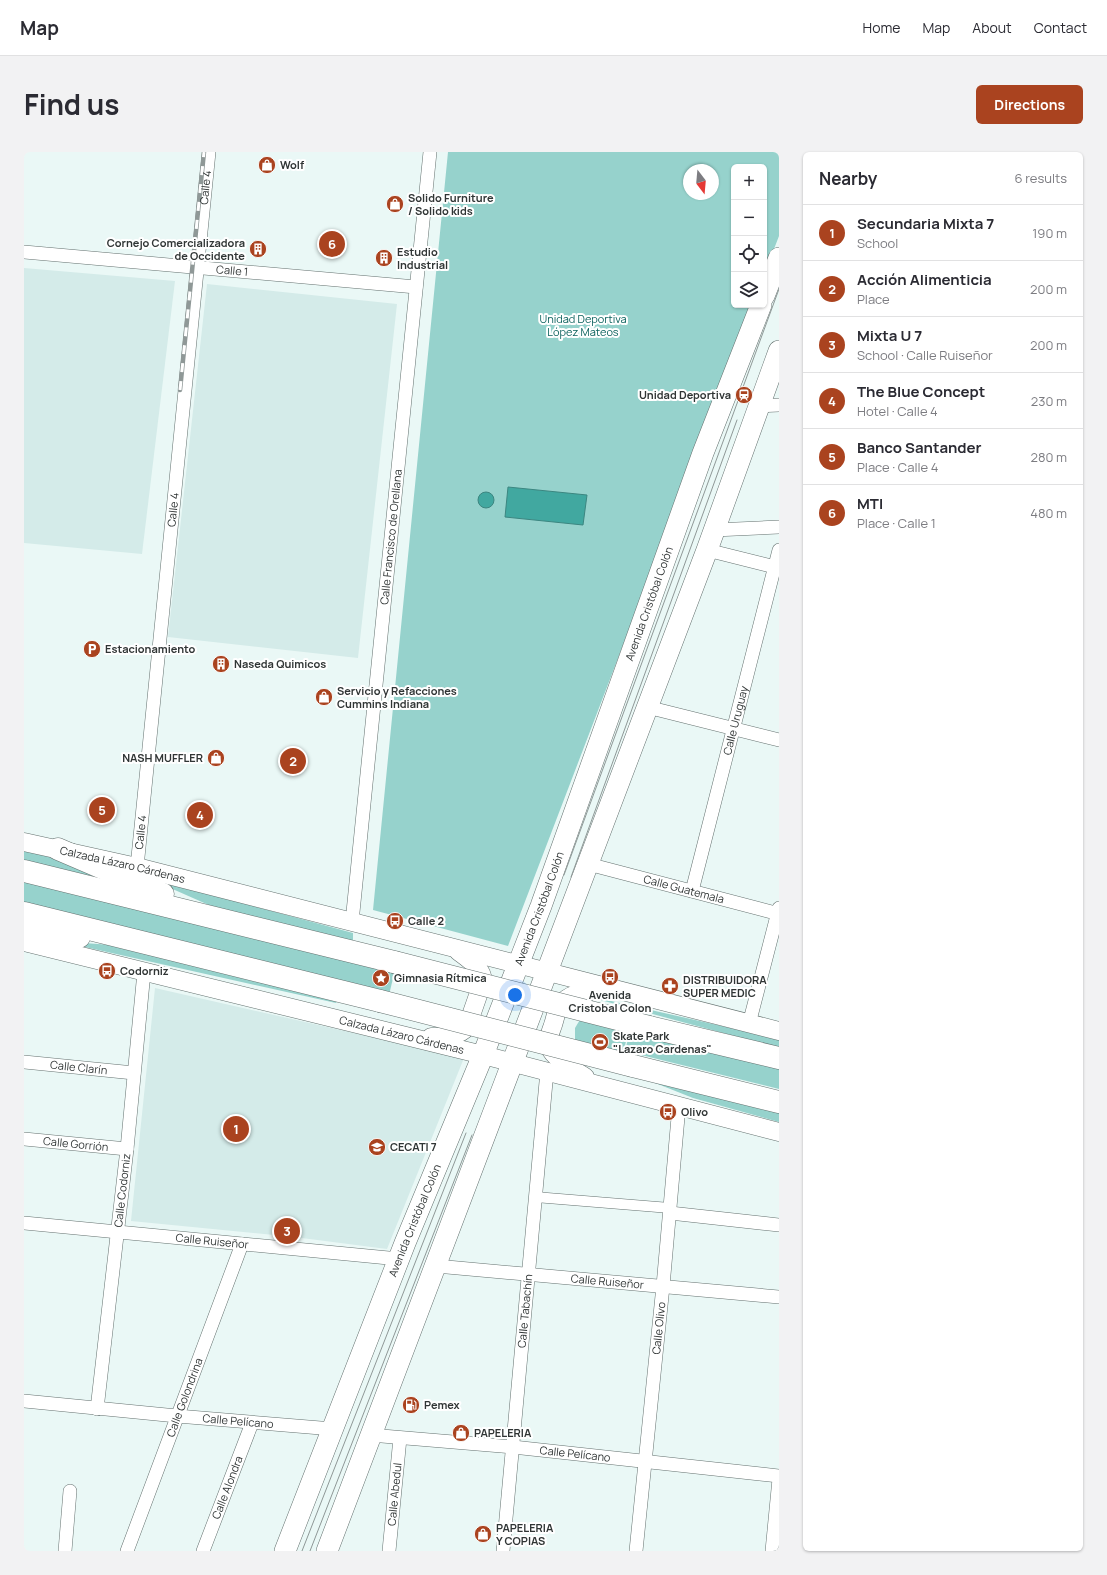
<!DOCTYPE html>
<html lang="en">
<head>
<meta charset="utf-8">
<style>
	body { margin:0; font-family:Manrope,sans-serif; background:#f2f2f3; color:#2b2b33 }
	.controls { position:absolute; right:12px; top:12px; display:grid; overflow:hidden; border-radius:6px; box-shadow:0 1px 3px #0004 }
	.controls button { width:36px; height:36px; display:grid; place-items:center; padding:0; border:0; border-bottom:1px solid #e1e1e2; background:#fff; color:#2b2b33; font:20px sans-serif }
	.compass { position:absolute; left:659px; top:12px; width:36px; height:36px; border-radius:50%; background:#fff; box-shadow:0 1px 3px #0004; rotate:164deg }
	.you { position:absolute; left:491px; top:843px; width:14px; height:14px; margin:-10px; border:3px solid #fff; border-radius:50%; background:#1a73e8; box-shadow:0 0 0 6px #1a73e833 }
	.badge { display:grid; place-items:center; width:26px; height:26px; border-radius:50%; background:#aa431f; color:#fff; font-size:13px; font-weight:700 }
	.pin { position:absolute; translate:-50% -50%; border:2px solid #fff; box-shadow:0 1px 4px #0006 }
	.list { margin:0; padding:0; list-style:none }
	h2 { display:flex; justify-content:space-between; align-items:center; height:52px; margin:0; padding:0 16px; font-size:17px }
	h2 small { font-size:13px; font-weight:400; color:#7c7c81 }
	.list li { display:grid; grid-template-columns:26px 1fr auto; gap:12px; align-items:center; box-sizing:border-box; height:56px; padding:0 16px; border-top:1px solid #e1e1e2 }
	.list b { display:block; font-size:15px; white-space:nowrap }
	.list p { margin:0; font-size:13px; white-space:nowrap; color:#7c7c81 }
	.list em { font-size:13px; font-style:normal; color:#7c7c81 }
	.icon { flex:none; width:22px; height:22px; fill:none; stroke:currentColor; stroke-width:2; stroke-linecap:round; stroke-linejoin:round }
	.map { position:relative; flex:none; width:755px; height:1399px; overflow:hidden; border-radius:6px }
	header { display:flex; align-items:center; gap:24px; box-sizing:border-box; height:56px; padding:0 20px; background:#fff; border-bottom:1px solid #e1e1e2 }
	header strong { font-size:19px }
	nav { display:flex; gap:22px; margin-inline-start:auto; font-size:14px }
	.intro { display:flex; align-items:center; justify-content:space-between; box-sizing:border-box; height:96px; padding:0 24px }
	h1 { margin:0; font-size:28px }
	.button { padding:10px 18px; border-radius:6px; background:#aa431f; color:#fff; font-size:14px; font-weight:700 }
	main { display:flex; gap:24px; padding:0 24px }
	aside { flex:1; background:#fff; border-radius:6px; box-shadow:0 1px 3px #0004 }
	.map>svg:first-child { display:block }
	.built { fill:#d4ebe9 }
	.green { fill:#96d2cc; fill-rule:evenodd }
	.water { fill:#41a8a0; stroke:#3c8680 }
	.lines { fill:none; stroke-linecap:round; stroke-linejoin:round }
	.pedestrian-casing { stroke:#64716f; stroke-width:11 }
	.minor-casing { stroke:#64716f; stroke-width:14 }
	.secondary-casing { stroke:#64716f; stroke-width:19 }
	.primary-casing { stroke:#64716f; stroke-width:22 }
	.motorway-casing { stroke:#64716f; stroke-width:23 }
	.pedestrian { stroke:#fff; stroke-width:10 }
	.minor { stroke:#fff; stroke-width:13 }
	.secondary { stroke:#fff; stroke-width:18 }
	.primary { stroke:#fff; stroke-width:21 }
	.motorway { stroke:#fff; stroke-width:22 }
	.tram { stroke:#8f9897; stroke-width:1 }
	.rail-casing { stroke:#8f9897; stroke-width:4.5 }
	.rail { stroke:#fff; stroke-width:3; stroke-dasharray:9; stroke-linecap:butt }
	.motorway-bridge-casing { stroke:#64716f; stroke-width:23; stroke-linecap:butt }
	.motorway-bridge { stroke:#fff; stroke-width:22 }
	.labels { text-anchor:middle; stroke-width:4; stroke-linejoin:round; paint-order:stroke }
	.poi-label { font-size:11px; font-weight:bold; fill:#303535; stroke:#fff; text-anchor:start }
	.street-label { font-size:11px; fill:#303535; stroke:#fff }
	.park-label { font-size:11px; fill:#0c625d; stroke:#fff }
</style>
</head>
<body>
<header>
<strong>Map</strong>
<nav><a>Home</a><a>Map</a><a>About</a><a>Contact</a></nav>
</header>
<div class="intro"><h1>Find us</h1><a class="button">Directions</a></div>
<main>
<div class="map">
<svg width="755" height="1399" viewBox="0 0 755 1399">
	<rect width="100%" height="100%" fill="#eaf8f6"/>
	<g class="built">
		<path d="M 0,116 L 151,129 L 118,402 L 0,391 Z"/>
		<path d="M 183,132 L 373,152 L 334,506 L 144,485 Z"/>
		<path d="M 131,836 L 440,906 L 363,1097 L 270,1085 L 107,1069 Z"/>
	</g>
	<g class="green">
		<path d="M 424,0 L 755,0 L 755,84 L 740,123 L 740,15 L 710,15 L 710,153 L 729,153 L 484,794 L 349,758 ZM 665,18 L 689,18 L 689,42 L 665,42 Z"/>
		<path d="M 0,695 L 28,701 L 128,745 L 0,711 Z"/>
		<path d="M 119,724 L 329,781 L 329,790 L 203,761 Z"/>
		<path d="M 0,726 L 371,818 L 365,843 L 0,753 Z"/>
		<path d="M 34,789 L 113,795 L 315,844 L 312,851 Z"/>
		<path d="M 543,839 L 755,887 L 755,896 Z"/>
		<path d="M 566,851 L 609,861 L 596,914 L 551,903 L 551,876 Z"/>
		<path d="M 606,879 L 755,916 L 755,937 L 601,899 Z"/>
		<path d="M 591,915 L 755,957 L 755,970 L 669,946 Z"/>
	</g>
	<g class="water">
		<path d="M 484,335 L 563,343 L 559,373 L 481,365 Z"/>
		<circle cx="462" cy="348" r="8"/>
	</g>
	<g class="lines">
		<defs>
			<path id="pedestrian" d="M 511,1045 L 646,1056"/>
			<g id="minor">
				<path id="s1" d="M 0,100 L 392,135"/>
				<path d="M 735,254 L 755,253"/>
				<path d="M 690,378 L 755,375"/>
				<path d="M 683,398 L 755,416"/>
				<path d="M 623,555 L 755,588"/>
				<path id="s2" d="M 564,712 L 755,762"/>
				<path id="s3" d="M 113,715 L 185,0"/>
				<path id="s4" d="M 668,739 L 755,398"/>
				<path id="s5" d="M 328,770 L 406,0"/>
				<path d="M 725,872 L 755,756"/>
				<path id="s6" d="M 0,910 L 110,921"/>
				<path id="s7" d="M 0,987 L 103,997"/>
				<path d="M 646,1061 L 755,1073"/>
				<path id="s8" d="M 0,1071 L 375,1107"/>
				<path id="s9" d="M 412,1114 L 755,1145"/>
				<path id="s10" d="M 0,1249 L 153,1264 L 309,1277"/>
				<path id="s11" d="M 73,1257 L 103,997 L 120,820"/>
				<path id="s12" d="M 346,1283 L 489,1295 L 755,1324"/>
				<path d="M 41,1399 L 46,1339"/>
				<path id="s13" d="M 103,1399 L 218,1092"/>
				<path id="s14" d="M 179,1399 L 228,1271"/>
				<path id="s15" d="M 365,1399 L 376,1286"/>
				<path id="s16" d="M 479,1399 L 523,919"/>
				<path id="s17" d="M 612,1399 L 639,1134 L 655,954"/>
				<path d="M 748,1399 L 755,1327"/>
			</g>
			<g id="secondary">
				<path id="s18" d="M 0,690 L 113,715 L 755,879"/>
				<path id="s19" d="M 0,790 L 459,903 L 755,980"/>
				<path d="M 407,885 C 420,885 435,885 443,875 L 459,829 C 458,815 444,807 434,799"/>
				<path d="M 561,925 C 552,919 529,906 526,896 C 523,888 526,881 529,873 C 531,867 532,860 535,855 C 544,840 563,839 579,838"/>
			</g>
			<g id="primary">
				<path d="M 740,144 L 755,106"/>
				<path id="s20" d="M 261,1399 L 381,1091 L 459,903 L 517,754 L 679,301 L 737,153"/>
				<path d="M 303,1399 L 683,398 L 755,199"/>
			</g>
			<g id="motorway">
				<path d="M 34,697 L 139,742"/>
				<path d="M 0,719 L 370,810"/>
				<path d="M 0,761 L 356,849"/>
				<path d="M 0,781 L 55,785"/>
				<path d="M 625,875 L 755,906"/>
				<path d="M 609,914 L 755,950"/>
			</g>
		</defs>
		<use href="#pedestrian" class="pedestrian-casing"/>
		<use href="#minor" class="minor-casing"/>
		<use href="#secondary" class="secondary-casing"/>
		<use href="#primary" class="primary-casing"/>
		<use href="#motorway" class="motorway-casing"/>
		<use href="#pedestrian" class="pedestrian"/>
		<use href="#minor" class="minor"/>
		<use href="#secondary" class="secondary"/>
		<use href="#primary" class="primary"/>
		<use href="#motorway" class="motorway"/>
		<g class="tram">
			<path d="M 540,723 L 755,137"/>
			<path d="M 547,725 L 713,268"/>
			<path d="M 278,1399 L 442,981"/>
			<path d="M 286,1399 L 448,983"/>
		</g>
		<defs>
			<path id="rail" d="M 156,238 L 180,0"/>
		</defs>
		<use href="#rail" class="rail-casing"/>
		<use href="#rail" class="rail"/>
		<defs>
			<g id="motorway-bridge">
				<path d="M 370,810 L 625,875"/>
				<path d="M 356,849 L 609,914"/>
			</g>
		</defs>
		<use href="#motorway-bridge" class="motorway-bridge-casing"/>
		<use href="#motorway-bridge" class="motorway-bridge"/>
	</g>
	<defs>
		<symbol id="shop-disc" viewBox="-11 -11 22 22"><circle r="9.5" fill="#aa431f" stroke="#fff"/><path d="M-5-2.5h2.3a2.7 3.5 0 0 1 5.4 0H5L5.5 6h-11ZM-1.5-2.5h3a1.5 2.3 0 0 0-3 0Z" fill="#fff"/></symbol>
		<symbol id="building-disc" viewBox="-11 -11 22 22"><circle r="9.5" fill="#aa431f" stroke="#fff"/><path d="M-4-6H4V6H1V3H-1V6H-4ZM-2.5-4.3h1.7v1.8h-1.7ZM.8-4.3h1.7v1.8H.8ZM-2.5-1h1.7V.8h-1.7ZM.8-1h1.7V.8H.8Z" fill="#fff"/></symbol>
		<symbol id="station-disc" viewBox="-11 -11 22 22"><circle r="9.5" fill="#aa431f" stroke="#fff"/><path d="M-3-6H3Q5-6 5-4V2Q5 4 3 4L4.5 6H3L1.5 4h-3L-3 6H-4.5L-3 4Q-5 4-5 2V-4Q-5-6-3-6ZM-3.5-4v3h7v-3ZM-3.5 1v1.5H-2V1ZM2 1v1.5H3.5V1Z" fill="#fff"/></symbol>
		<symbol id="parking-disc" viewBox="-11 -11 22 22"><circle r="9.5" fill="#aa431f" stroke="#fff"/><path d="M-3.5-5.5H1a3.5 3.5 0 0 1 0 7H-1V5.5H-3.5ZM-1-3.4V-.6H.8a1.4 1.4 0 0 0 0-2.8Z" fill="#fff"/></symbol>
		<symbol id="bus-disc" viewBox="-11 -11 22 22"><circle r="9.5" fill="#aa431f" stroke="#fff"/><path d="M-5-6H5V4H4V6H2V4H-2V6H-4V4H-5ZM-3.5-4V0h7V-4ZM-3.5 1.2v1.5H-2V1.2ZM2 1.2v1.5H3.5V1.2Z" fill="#fff"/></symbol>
		<symbol id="sight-disc" viewBox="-11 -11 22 22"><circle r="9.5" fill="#aa431f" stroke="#fff"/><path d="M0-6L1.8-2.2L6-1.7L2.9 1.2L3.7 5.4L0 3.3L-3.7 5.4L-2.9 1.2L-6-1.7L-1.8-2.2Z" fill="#fff"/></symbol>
		<symbol id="pharmacy-disc" viewBox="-11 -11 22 22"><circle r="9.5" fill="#aa431f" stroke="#fff"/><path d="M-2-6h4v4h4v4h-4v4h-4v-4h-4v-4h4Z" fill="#fff"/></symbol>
		<symbol id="stadium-disc" viewBox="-11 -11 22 22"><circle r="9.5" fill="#aa431f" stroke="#fff"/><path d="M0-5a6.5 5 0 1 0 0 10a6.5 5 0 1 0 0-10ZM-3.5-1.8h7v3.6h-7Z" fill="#fff"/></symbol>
		<symbol id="school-disc" viewBox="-11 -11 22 22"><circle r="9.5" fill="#aa431f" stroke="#fff"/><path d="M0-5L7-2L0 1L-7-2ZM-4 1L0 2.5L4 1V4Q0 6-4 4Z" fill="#fff"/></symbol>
		<symbol id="fuel-disc" viewBox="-11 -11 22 22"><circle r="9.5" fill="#aa431f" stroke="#fff"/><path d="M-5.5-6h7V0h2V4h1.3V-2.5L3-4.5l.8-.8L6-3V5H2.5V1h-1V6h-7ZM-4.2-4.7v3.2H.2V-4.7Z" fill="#fff"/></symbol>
	</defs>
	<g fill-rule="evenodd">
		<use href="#shop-disc" x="233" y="3" width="20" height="20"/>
		<use href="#shop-disc" x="361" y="42" width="20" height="20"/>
		<use href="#building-disc" x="224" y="87" width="20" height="20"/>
		<use href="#building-disc" x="350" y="96" width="20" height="20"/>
		<use href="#station-disc" x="710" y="233" width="20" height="20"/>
		<use href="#parking-disc" x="58" y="487" width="20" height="20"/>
		<use href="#building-disc" x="187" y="502" width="20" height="20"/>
		<use href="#shop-disc" x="290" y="535" width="20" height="20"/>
		<use href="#shop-disc" x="182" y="596" width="20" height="20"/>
		<use href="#bus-disc" x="361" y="759" width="20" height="20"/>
		<use href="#bus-disc" x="73" y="809" width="20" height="20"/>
		<use href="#bus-disc" x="576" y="815" width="20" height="20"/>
		<use href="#sight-disc" x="347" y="816" width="20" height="20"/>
		<use href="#pharmacy-disc" x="636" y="824" width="20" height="20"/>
		<use href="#stadium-disc" x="566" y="880" width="20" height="20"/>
		<use href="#bus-disc" x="634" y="950" width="20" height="20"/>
		<use href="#school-disc" x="343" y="985" width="20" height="20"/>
		<use href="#fuel-disc" x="377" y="1243" width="20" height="20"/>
		<use href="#shop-disc" x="427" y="1271" width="20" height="20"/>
		<use href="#shop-disc" x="449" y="1372" width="20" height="20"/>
	</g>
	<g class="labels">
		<g class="poi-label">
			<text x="256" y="17">Wolf</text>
			<text x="384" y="50">Solido Furniture<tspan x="384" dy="13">/ Solido kids</tspan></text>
			<text x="221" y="95" text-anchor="end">Cornejo Comercializadora<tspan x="221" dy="13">de Occidente</tspan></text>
			<text x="373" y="104">Estudio<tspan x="373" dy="13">Industrial</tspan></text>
			<text x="707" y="247" text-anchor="end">Unidad Deportiva</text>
			<text x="81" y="501">Estacionamiento</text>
			<text x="210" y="516">Naseda Quimicos</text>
			<text x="313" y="543">Servicio y Refacciones<tspan x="313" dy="13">Cummins Indiana</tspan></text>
			<text x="179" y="610" text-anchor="end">NASH MUFFLER</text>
			<text x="384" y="773">Calle 2</text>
			<text x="96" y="823">Codorniz</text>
			<text x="370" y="830">Gimnasia Rítmica</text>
			<text x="659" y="832">DISTRIBUIDORA<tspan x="659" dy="13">SUPER MEDIC</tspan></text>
			<text x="586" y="847" text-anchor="middle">Avenida<tspan x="586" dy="13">Cristobal Colon</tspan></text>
			<text x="589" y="888">Skate Park<tspan x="589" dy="13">"Lazaro Cardenas"</tspan></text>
			<text x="657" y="964">Olivo</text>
			<text x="366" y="999">CECATI 7</text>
			<text x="400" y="1257">Pemex</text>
			<text x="450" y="1285">PAPELERIA</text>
			<text x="472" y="1380">PAPELERIA<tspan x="472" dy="13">Y COPIAS</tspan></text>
		</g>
		<g class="street-label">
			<text dy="4" stroke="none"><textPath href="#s3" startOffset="683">Calle 4</textPath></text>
			<text dy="4" stroke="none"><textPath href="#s1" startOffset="209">Calle 1</textPath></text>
			<text dy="4" stroke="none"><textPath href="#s3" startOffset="359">Calle 4</textPath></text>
			<text dy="4" stroke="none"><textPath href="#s5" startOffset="387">Calle Francisco de Orellana</textPath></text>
			<text dy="4" stroke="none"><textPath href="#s20" startOffset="1015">Avenida Cristóbal Colón</textPath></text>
			<text dy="4" stroke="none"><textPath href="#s4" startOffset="176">Calle Uruguay</textPath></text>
			<text dy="4" stroke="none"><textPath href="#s3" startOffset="35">Calle 4</textPath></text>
			<text dy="4" stroke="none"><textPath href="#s18" startOffset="101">Calzada Lázaro Cárdenas</textPath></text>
			<text dy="4" stroke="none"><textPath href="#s2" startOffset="99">Calle Guatemala</textPath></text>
			<text dy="4" stroke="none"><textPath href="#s20" startOffset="691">Avenida Cristóbal Colón</textPath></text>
			<text dy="4" stroke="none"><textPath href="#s19" startOffset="389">Calzada Lázaro Cárdenas</textPath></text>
			<text dy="4" stroke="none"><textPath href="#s6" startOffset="55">Calle Clarín</textPath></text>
			<text dy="4" stroke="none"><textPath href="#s7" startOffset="52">Calle Gorrión</textPath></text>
			<text dy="4" stroke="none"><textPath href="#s11" startOffset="220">Calle Codorniz</textPath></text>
			<text dy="4" stroke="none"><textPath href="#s20" startOffset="355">Avenida Cristóbal Colón</textPath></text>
			<text dy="4" stroke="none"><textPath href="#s8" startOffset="189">Calle Ruiseñor</textPath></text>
			<text dy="4" stroke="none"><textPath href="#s9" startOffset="172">Calle Ruiseñor</textPath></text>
			<text dy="4" stroke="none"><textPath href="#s16" startOffset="241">Calle Tabachín</textPath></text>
			<text dy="4" stroke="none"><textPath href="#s17" startOffset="224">Calle Olivo</textPath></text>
			<text dy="4" stroke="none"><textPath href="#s13" startOffset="164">Calle Golondrina</textPath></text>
			<text dy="4" stroke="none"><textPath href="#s10" startOffset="215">Calle Pelícano</textPath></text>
			<text dy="4" stroke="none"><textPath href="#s12" startOffset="206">Calle Pelícano</textPath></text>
			<text dy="4" stroke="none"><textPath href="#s14" startOffset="68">Calle Alondra</textPath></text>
			<text dy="4" stroke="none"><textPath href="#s15" startOffset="57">Calle Abedul</textPath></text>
		</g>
		<g class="park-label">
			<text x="559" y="171">Unidad Deportiva<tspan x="559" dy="13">López Mateos</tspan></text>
		</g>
	</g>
</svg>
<div class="controls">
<button>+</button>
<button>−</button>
<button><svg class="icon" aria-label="locate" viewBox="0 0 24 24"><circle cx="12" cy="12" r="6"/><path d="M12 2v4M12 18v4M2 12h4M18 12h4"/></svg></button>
<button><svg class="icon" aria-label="layers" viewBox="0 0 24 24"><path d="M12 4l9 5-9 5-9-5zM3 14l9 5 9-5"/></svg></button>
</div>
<svg class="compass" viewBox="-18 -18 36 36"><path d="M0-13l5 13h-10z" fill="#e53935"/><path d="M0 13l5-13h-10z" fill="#7c7c81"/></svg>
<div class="you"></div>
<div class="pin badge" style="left:212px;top:977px">1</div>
<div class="pin badge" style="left:269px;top:609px">2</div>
<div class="pin badge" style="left:263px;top:1079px">3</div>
<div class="pin badge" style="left:176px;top:663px">4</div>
<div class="pin badge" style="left:78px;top:658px">5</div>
<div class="pin badge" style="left:308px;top:92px">6</div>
</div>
<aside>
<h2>Nearby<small>6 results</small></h2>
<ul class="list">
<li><span class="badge">1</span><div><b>Secundaria Mixta 7</b><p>School</p></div><em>190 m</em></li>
<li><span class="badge">2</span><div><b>Acción Alimenticia</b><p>Place</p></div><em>200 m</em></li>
<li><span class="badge">3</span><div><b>Mixta U 7</b><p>School · Calle Ruiseñor</p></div><em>200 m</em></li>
<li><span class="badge">4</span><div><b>The Blue Concept</b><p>Hotel · Calle 4</p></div><em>230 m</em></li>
<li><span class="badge">5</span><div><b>Banco Santander</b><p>Place · Calle 4</p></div><em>280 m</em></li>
<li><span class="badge">6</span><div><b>MTI</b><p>Place · Calle 1</p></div><em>480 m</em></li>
</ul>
</aside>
</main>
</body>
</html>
